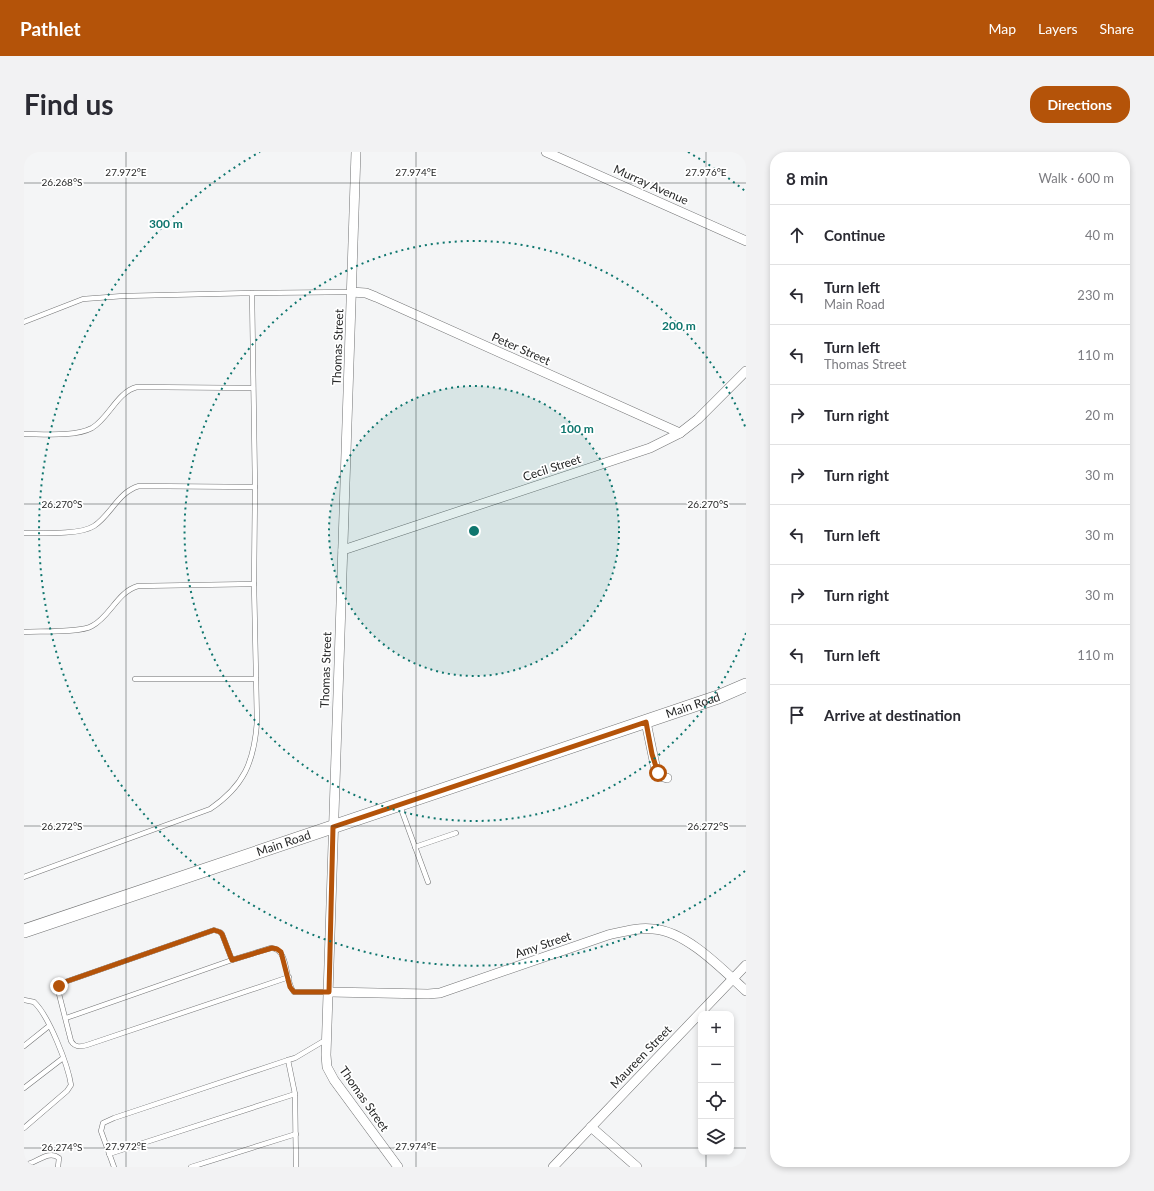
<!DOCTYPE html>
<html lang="en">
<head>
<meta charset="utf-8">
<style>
	body { margin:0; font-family:Lato,sans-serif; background:#f2f2f3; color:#2b2b33 }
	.controls { position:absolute; right:12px; bottom:12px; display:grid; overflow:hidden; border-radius:8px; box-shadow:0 2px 6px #0003 }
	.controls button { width:36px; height:36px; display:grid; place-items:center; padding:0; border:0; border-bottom:1px solid #e1e1e2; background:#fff; color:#2b2b33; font:20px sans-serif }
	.stop { position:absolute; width:12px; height:12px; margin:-9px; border:3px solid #b45309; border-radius:50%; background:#fff }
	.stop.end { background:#b45309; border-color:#fff; box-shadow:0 1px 4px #0008 }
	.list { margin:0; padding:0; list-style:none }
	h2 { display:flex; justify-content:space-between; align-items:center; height:52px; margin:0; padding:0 16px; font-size:17px }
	h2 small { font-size:13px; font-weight:400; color:#7c7c81 }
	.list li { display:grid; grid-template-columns:26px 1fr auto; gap:12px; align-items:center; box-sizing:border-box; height:60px; padding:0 16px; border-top:1px solid #e1e1e2 }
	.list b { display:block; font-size:15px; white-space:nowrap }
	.list p { margin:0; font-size:13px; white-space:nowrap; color:#7c7c81 }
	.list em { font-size:13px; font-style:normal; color:#7c7c81 }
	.icon { flex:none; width:22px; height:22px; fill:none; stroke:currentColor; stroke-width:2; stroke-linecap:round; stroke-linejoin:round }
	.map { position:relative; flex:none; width:722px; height:1015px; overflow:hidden; border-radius:16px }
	header { display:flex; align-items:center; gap:24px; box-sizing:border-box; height:56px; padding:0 20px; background:#b45309; color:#fff }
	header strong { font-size:19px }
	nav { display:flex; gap:22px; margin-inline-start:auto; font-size:14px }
	.intro { display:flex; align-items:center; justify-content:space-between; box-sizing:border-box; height:96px; padding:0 24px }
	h1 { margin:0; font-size:28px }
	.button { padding:10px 18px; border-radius:16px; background:#b45309; color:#fff; font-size:14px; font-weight:700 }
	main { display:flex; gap:24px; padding:0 24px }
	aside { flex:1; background:#fff; border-radius:16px; box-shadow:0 2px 6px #0003 }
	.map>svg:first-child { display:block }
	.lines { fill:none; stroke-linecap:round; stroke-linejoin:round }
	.lane-casing { stroke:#727374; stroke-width:5.5 }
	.street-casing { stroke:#727374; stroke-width:10 }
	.secondary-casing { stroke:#727374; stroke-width:14 }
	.lane { stroke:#fff; stroke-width:4.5 }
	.street { stroke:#fff; stroke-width:9 }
	.secondary { stroke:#fff; stroke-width:13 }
	.route { stroke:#b45309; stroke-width:5 }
	.ticks { fill:none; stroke:#262727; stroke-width:1; stroke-opacity:0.45 }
	.ring { fill:none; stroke:#0f766e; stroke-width:2; stroke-dasharray:2 4 }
	.labels { text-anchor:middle; stroke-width:3.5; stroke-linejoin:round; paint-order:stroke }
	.street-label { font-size:12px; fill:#262727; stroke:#fff }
	.ticks-label { font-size:10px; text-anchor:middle; fill:#262727; stroke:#fff; stroke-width:3.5; stroke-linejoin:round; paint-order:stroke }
	.centre { fill:#0f766e; stroke:#fff; stroke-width:2 }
	.ring-label { font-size:12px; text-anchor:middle; font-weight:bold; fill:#0f766e; stroke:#fff; stroke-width:3.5; stroke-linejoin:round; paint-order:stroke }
</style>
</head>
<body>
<header>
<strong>Pathlet</strong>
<nav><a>Map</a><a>Layers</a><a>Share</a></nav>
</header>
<div class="intro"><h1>Find us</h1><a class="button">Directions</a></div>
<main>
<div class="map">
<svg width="722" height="1015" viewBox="0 0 722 1015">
	<rect width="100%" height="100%" fill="#f4f5f6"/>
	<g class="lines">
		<defs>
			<g id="lane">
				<path d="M 228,141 L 327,140"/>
				<path d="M 0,170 L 59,147 L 99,144 L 228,141 L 231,335 L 230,432 L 233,570 C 230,610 220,634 186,657 L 0,725"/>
				<path d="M 0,282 C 19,282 51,285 68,276 C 85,266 93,240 113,235 L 229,236"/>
				<path d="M 0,381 C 17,381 56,383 70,374 C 87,363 94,340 115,334 L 231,335"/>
				<path d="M 0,480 C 15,479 56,481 68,474 C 86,465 93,440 114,434 L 230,432"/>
				<path d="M 111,527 L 232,527"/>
				<path d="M 376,654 L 404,730"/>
				<path d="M 391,695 L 432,681"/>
				<path d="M 265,825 L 63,893 C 57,895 51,896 47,889 L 34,838 L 35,833 L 38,831 L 190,778 L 196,780 L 198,782 L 208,808 L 247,796 C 266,797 260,830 270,840 L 305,840"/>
				<path d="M 0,848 L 10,850 C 25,864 44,913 47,933 L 43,939 L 0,976"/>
				<path d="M 42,866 L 208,808"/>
				<path d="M 0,894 L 25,874"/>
				<path d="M 264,908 L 271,942 L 272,1015"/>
				<path d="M 0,936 L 39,906"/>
				<path d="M 85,1002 L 271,942"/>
				<path d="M 0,1013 C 12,1012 24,997 35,1006 L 34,1015"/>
				<path d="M 90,1015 L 77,979 L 79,971 L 90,966 L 264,908 L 271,906 L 303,887"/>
				<path d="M 167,1015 L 272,982"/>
			</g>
			<g id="street">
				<path d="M 332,0 L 302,903 L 303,915 L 310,928 L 374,1015"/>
				<path d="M 522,0 L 722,89"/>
				<path d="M 327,140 L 342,141 L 352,145 L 656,281"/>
				<path d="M 319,398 L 626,296 L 656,281 L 674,267 L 722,219"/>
				<path d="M 622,570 L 632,618 L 636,624 L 643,626"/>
				<path d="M 305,840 L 404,842 L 416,841 L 584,783 C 598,780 614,775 629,777 C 662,779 698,817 722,839"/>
				<path d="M 567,975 L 613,1015"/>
				<path d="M 529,1015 L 722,813"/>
			</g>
			<g id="secondary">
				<path id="s1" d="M 0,779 L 694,545 L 722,533"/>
			</g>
		</defs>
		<use href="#lane" class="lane-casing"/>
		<use href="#street" class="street-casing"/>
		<use href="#secondary" class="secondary-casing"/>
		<use href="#lane" class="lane"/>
		<use href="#street" class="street"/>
		<use href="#secondary" class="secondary"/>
	</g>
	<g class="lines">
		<path class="route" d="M 35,834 L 38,831 L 190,778 L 196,780 L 198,782 L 208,808 L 248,796 L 253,797 L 257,800 L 266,835 L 270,840 L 305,840 L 309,675 L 622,570 L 628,602 L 634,621"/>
	</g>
	<path class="ticks" d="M 102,0 L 102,1015M 392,0 L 392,1015M 682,0 L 682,862M 0,31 L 722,31M 0,352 L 722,352M 0,674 L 722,674M 0,996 L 677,996M 707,996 L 722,996M 682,1000 L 682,1015"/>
	<circle cx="450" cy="379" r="145" fill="#0f766e" fill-opacity=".12"/>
	<g class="ring">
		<circle cx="450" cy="379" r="145"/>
		<path d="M722 481A290 290 0 1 1 722 277"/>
		<path d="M721 719A435 435 0 1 1 236 0M664 0A435 435 0 0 1 721 39"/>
	</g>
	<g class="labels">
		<g class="street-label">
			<text transform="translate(627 33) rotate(24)" y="4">Murray Avenue</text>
			<text transform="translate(314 195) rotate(-88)" y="4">Thomas Street</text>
			<text transform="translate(497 197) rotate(24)" y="4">Peter Street</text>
			<text transform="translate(528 316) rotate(-18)" y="4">Cecil Street</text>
			<text transform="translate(302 518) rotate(-88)" y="4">Thomas Street</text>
			<text dy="4" stroke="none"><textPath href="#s1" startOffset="706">Main Road</textPath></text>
			<text dy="4" stroke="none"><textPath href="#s1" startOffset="274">Main Road</textPath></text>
			<text transform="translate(519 793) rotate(-19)" y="4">Amy Street</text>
			<text transform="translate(617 905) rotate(-46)" y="4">Maureen Street</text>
			<text transform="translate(340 947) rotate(55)" y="4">Thomas Street</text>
		</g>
	</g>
	<g class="ticks-label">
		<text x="102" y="24">27.972°E</text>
		<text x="392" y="24">27.974°E</text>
		<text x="682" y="24">27.976°E</text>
		<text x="38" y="34">26.268°S</text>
		<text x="38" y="356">26.270°S</text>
		<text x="684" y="356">26.270°S</text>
		<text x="38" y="678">26.272°S</text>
		<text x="684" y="678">26.272°S</text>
		<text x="102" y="998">27.972°E</text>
		<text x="392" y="998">27.974°E</text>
		<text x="38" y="999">26.274°S</text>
	</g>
	<circle cx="450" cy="379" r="6" class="centre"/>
	<g class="ring-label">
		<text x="142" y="76">300 m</text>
		<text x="655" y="178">200 m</text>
		<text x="553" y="281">100 m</text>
	</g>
</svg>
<div class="controls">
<button>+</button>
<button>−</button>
<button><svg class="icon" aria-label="locate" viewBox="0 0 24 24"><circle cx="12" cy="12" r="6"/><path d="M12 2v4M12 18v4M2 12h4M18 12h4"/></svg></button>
<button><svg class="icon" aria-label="layers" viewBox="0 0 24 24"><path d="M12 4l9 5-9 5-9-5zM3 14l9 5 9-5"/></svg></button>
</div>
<div class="stop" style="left:634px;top:621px"></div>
<div class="stop end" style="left:35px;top:834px"></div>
</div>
<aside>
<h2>8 min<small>Walk · 600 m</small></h2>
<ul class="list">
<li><svg class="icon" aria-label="ahead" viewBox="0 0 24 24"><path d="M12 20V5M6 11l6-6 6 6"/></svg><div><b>Continue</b></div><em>40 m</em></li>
<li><svg class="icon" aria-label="left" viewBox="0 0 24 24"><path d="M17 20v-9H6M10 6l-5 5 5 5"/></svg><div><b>Turn left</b><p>Main Road</p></div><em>230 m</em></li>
<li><svg class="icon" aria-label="left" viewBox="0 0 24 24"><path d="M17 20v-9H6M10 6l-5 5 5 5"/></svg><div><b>Turn left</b><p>Thomas Street</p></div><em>110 m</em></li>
<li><svg class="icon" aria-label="right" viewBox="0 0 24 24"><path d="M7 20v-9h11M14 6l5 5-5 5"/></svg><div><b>Turn right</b></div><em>20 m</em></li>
<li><svg class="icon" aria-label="right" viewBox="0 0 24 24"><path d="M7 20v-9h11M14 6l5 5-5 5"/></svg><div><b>Turn right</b></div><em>30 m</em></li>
<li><svg class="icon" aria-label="left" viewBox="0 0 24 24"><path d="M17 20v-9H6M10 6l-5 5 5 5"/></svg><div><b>Turn left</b></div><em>30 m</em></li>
<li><svg class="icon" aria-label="right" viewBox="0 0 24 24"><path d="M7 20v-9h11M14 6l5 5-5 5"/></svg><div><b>Turn right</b></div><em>30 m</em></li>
<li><svg class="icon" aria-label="left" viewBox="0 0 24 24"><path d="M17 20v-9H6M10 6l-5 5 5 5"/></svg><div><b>Turn left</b></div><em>110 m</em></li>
<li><svg class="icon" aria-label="arrive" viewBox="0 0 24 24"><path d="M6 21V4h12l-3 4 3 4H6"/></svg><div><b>Arrive at destination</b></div></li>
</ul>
</aside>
</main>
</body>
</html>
